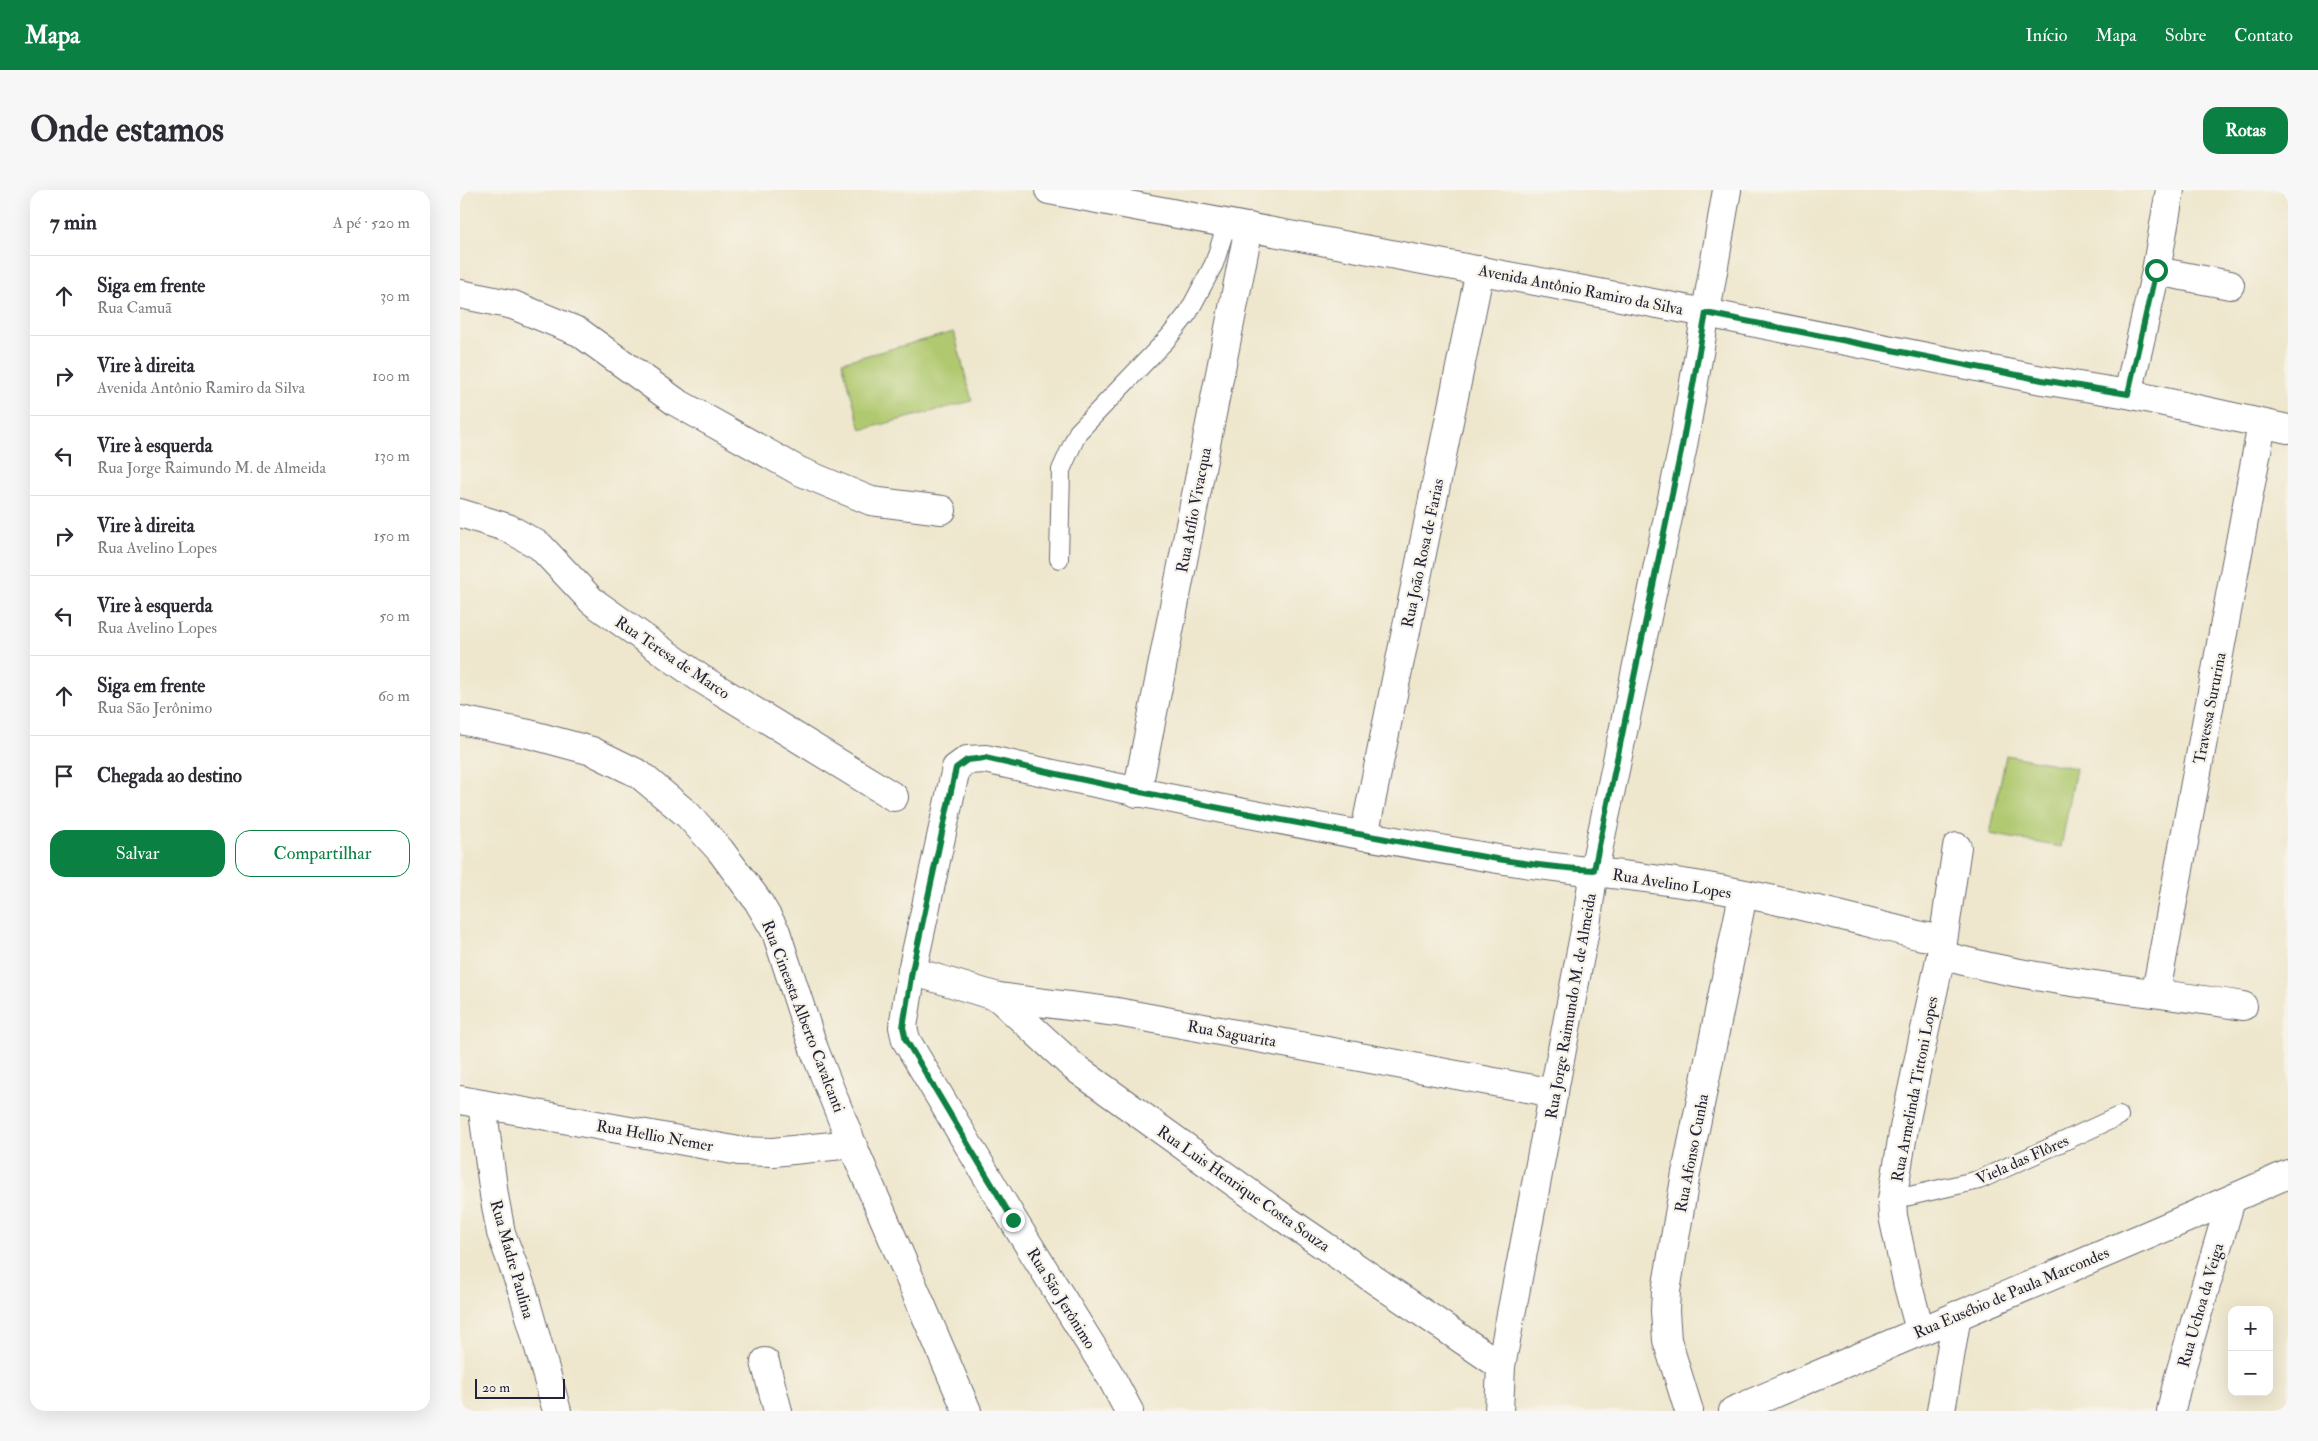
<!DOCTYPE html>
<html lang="pt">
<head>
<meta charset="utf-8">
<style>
	body { margin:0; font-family:"IM FELL Double Pica",serif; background:#f7f7f7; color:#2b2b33 }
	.controls { position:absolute; right:15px; bottom:15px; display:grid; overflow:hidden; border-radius:10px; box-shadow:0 5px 20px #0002 }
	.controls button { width:45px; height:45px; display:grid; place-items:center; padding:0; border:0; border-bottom:1px solid #e1e1e2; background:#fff; color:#2b2b33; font:25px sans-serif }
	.scale { position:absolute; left:15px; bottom:12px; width:90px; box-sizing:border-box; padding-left:5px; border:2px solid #22223b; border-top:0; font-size:14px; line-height:18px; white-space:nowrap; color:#22223b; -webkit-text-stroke:4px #f7f3e8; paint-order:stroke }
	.stop { position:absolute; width:15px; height:15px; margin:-11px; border:4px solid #0b8043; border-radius:50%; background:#fff }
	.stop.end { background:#0b8043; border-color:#fff; box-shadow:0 1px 5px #0008 }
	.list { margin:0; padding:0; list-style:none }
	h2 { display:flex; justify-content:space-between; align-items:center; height:65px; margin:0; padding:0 20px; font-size:21px }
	h2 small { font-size:16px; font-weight:400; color:#7c7c81 }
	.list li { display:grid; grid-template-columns:32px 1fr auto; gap:15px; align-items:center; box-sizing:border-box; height:80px; padding:0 20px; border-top:1px solid #e1e1e2 }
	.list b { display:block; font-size:19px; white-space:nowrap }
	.list p { margin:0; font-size:16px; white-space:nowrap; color:#7c7c81 }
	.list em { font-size:16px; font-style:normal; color:#7c7c81 }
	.actions { display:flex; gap:10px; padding:15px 20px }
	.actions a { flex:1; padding:11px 0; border:1px solid #0b8043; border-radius:15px; text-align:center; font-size:18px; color:#0b8043 }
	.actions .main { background:#0b8043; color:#fff }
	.icon { flex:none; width:28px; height:28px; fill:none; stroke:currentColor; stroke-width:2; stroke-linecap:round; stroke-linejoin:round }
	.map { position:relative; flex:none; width:1828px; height:1221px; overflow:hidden; border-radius:15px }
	header { display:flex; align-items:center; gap:30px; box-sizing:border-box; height:70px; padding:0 25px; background:#0b8043; color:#fff }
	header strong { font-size:24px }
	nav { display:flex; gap:28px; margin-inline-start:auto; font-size:18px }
	.intro { display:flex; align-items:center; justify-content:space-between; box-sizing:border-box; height:120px; padding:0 30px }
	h1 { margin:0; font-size:35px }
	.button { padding:12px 22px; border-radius:15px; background:#0b8043; color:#fff; font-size:18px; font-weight:700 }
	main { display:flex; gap:30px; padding:0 30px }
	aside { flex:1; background:#fff; border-radius:15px; box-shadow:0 5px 20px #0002 }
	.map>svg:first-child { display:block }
	.green { fill:#b0c96f; stroke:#697655 }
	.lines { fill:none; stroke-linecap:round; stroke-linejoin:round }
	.lane-casing { stroke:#69676e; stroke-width:20 }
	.street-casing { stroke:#69676e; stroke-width:30 }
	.lane { stroke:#fff; stroke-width:18 }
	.street { stroke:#fff; stroke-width:28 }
	.route { stroke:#0b8043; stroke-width:6 }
	.labels { text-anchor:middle; stroke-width:4.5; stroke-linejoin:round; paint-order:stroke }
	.street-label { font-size:16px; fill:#22223b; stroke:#f7f3e8 }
</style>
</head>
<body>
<header>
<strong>Mapa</strong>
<nav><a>Início</a><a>Mapa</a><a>Sobre</a><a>Contato</a></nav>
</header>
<div class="intro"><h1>Onde estamos</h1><a class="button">Rotas</a></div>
<main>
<aside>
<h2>7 min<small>A pé · 520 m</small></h2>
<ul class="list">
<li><svg class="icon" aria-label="ahead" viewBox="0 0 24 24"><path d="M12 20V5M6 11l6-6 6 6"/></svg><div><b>Siga em frente</b><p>Rua Camuã</p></div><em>30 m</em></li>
<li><svg class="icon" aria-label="right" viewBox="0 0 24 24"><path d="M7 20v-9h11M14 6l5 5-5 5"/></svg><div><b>Vire à direita</b><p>Avenida Antônio Ramiro da Silva</p></div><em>100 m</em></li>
<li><svg class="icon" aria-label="left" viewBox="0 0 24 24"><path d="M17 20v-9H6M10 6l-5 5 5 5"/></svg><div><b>Vire à esquerda</b><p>Rua Jorge Raimundo M. de Almeida</p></div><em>130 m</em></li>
<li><svg class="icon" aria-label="right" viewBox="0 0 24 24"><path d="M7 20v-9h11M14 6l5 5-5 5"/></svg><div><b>Vire à direita</b><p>Rua Avelino Lopes</p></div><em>150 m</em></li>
<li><svg class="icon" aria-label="left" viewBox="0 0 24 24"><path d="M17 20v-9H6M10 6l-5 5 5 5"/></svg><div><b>Vire à esquerda</b><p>Rua Avelino Lopes</p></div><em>50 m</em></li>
<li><svg class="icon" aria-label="ahead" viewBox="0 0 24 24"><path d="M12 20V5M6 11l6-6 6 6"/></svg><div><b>Siga em frente</b><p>Rua São Jerônimo</p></div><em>60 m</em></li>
<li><svg class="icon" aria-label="arrive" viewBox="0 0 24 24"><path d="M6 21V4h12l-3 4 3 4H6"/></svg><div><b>Chegada ao destino</b></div></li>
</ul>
<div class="actions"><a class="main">Salvar</a><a>Compartilhar</a></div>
</aside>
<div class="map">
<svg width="1828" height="1221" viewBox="0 0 1828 1221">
	<rect width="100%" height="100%" fill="#f7f3e8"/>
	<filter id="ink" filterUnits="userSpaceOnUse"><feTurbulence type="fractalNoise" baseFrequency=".02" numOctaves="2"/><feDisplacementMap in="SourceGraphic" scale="10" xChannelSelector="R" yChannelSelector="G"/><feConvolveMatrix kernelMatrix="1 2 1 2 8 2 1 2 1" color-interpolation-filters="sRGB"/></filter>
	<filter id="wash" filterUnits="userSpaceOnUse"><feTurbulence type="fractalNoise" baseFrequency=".0096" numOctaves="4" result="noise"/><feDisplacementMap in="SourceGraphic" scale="20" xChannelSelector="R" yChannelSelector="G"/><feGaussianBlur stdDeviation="1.12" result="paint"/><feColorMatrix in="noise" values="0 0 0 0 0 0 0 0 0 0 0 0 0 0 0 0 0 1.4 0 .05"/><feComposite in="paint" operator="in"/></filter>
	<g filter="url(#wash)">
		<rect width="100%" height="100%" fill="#eee7cd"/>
		<g class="green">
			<path d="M 494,142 L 512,211 L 401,240 L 382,172 Z"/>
			<path d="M 1546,565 L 1616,578 L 1601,657 L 1530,644 Z"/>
		</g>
	</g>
	<g filter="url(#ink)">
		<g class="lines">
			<defs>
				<g id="lane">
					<path d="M 599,369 L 601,280 L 618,242 L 709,147 L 728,123 L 754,74 L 767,33"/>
					<path d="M 1432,1010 L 1519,990 L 1659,926"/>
				</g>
				<g id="street">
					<path d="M 589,0 L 1246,123 L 1582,190 L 1668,204 L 1828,239"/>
					<path d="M 1696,81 L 1770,95"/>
					<path d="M 0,104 L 53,115 L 119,142 L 216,212 L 339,281 L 411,311 L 482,320"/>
					<path d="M 1668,204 L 1696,81 L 1710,0"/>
					<path d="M 0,323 L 48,338 L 80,356 L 132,411 L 240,488 L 434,607"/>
					<path d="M 0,530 L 69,544 L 132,561 L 179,584 L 228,625 L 260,660 L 298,711 L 316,742 L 354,859 L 392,954 L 507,1221"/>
					<path d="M 677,603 L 789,37"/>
					<path d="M 904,646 L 1020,80"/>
					<path d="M 1481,765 C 1577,792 1684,800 1783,816"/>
					<path d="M 452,781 L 538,807 L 657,822 L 1094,903"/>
					<path d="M 1696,802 L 1802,234"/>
					<path d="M 538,807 L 614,877 L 831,1033 L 1041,1176"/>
					<path d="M 0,910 L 279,961 L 313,962 L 392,954"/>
					<path d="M 22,914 L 34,1005 L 41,1043 L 63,1102 L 97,1221"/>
					<path d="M 1460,1140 L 1448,1096 L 1433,1026 L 1432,1010 L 1444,938 L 1481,765 L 1497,657"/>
					<path d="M 305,1172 L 318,1221"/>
					<path d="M 669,1221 L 651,1187 L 553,1030 L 446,850 L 443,837 L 452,781 L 496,578 L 507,570 L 525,569 C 695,607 866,640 1038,669 C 1106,680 1174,685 1242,696 C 1316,708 1389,728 1462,746 L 1483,749"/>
					<path d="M 1039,1221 L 1041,1176 L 1126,735 L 1134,680 L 1223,256 L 1267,0"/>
					<path d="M 1229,1221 L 1207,1150 L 1205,1121 L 1206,1101 L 1226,983 L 1283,705"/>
					<path d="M 1273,1221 C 1458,1141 1644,1066 1828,984"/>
					<path d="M 1481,1221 L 1497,1125"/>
					<path d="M 1711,1221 L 1718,1190 L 1771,1010"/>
				</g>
			</defs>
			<use href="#lane" class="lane-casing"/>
			<use href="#street" class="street-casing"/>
			<use href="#lane" class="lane"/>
			<use href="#street" class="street"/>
		</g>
	</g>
	<g class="lines" filter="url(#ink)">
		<path class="route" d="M 553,1030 L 446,850 L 443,837 L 452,781 L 496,578 L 507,570 L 525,568 C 656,598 788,625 921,648 C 992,661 1062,676 1134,680 L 1222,256 L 1246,123 L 1582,190 L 1668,204 L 1696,80"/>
	</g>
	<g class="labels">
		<g class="street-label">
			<text transform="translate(1121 99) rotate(11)" y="6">Avenida Antônio Ramiro da Silva</text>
			<text transform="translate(733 320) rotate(-79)" y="6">Rua Atílio Vivacqua</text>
			<text transform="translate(962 363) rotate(-78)" y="6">Rua João Rosa de Farias</text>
			<text transform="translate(213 467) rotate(34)" y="6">Rua Teresa de Marco</text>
			<text transform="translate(1749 518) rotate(-79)" y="6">Travessa Sururina</text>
			<text transform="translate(1212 693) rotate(9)" y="6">Rua Avelino Lopes</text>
			<text transform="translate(1110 816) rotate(-80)" y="6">Rua Jorge Raimundo M. de Almeida</text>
			<text transform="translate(344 826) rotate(69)" y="6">Rua Cineasta Alberto Cavalcanti</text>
			<text transform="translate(772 843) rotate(10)" y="6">Rua Saguarita</text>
			<text transform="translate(1454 899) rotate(-79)" y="6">Rua Armelinda Tittoni Lopes</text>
			<text transform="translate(195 945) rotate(10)" y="6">Rua Hellio Nemer</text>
			<text transform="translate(1231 963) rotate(-79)" y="6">Rua Afonso Cunha</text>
			<text transform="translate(1562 969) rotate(-24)" y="6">Viela das Flôres</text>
			<text transform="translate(784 998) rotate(35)" y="6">Rua Luis Henrique Costa Souza</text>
			<text transform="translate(53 1069) rotate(74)" y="6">Rua Madre Paulina</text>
			<text transform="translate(1551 1102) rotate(-23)" y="6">Rua Eusébio de Paula Marcondes</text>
			<text transform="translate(602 1108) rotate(58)" y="6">Rua São Jerônimo</text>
			<text transform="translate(1740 1115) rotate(-74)" y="6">Rua Uchoa da Veiga</text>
		</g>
	</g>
</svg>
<div class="controls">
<button>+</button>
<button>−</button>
</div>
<div class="scale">20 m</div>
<div class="stop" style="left:1696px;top:80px"></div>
<div class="stop end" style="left:553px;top:1030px"></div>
</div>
</main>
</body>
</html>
